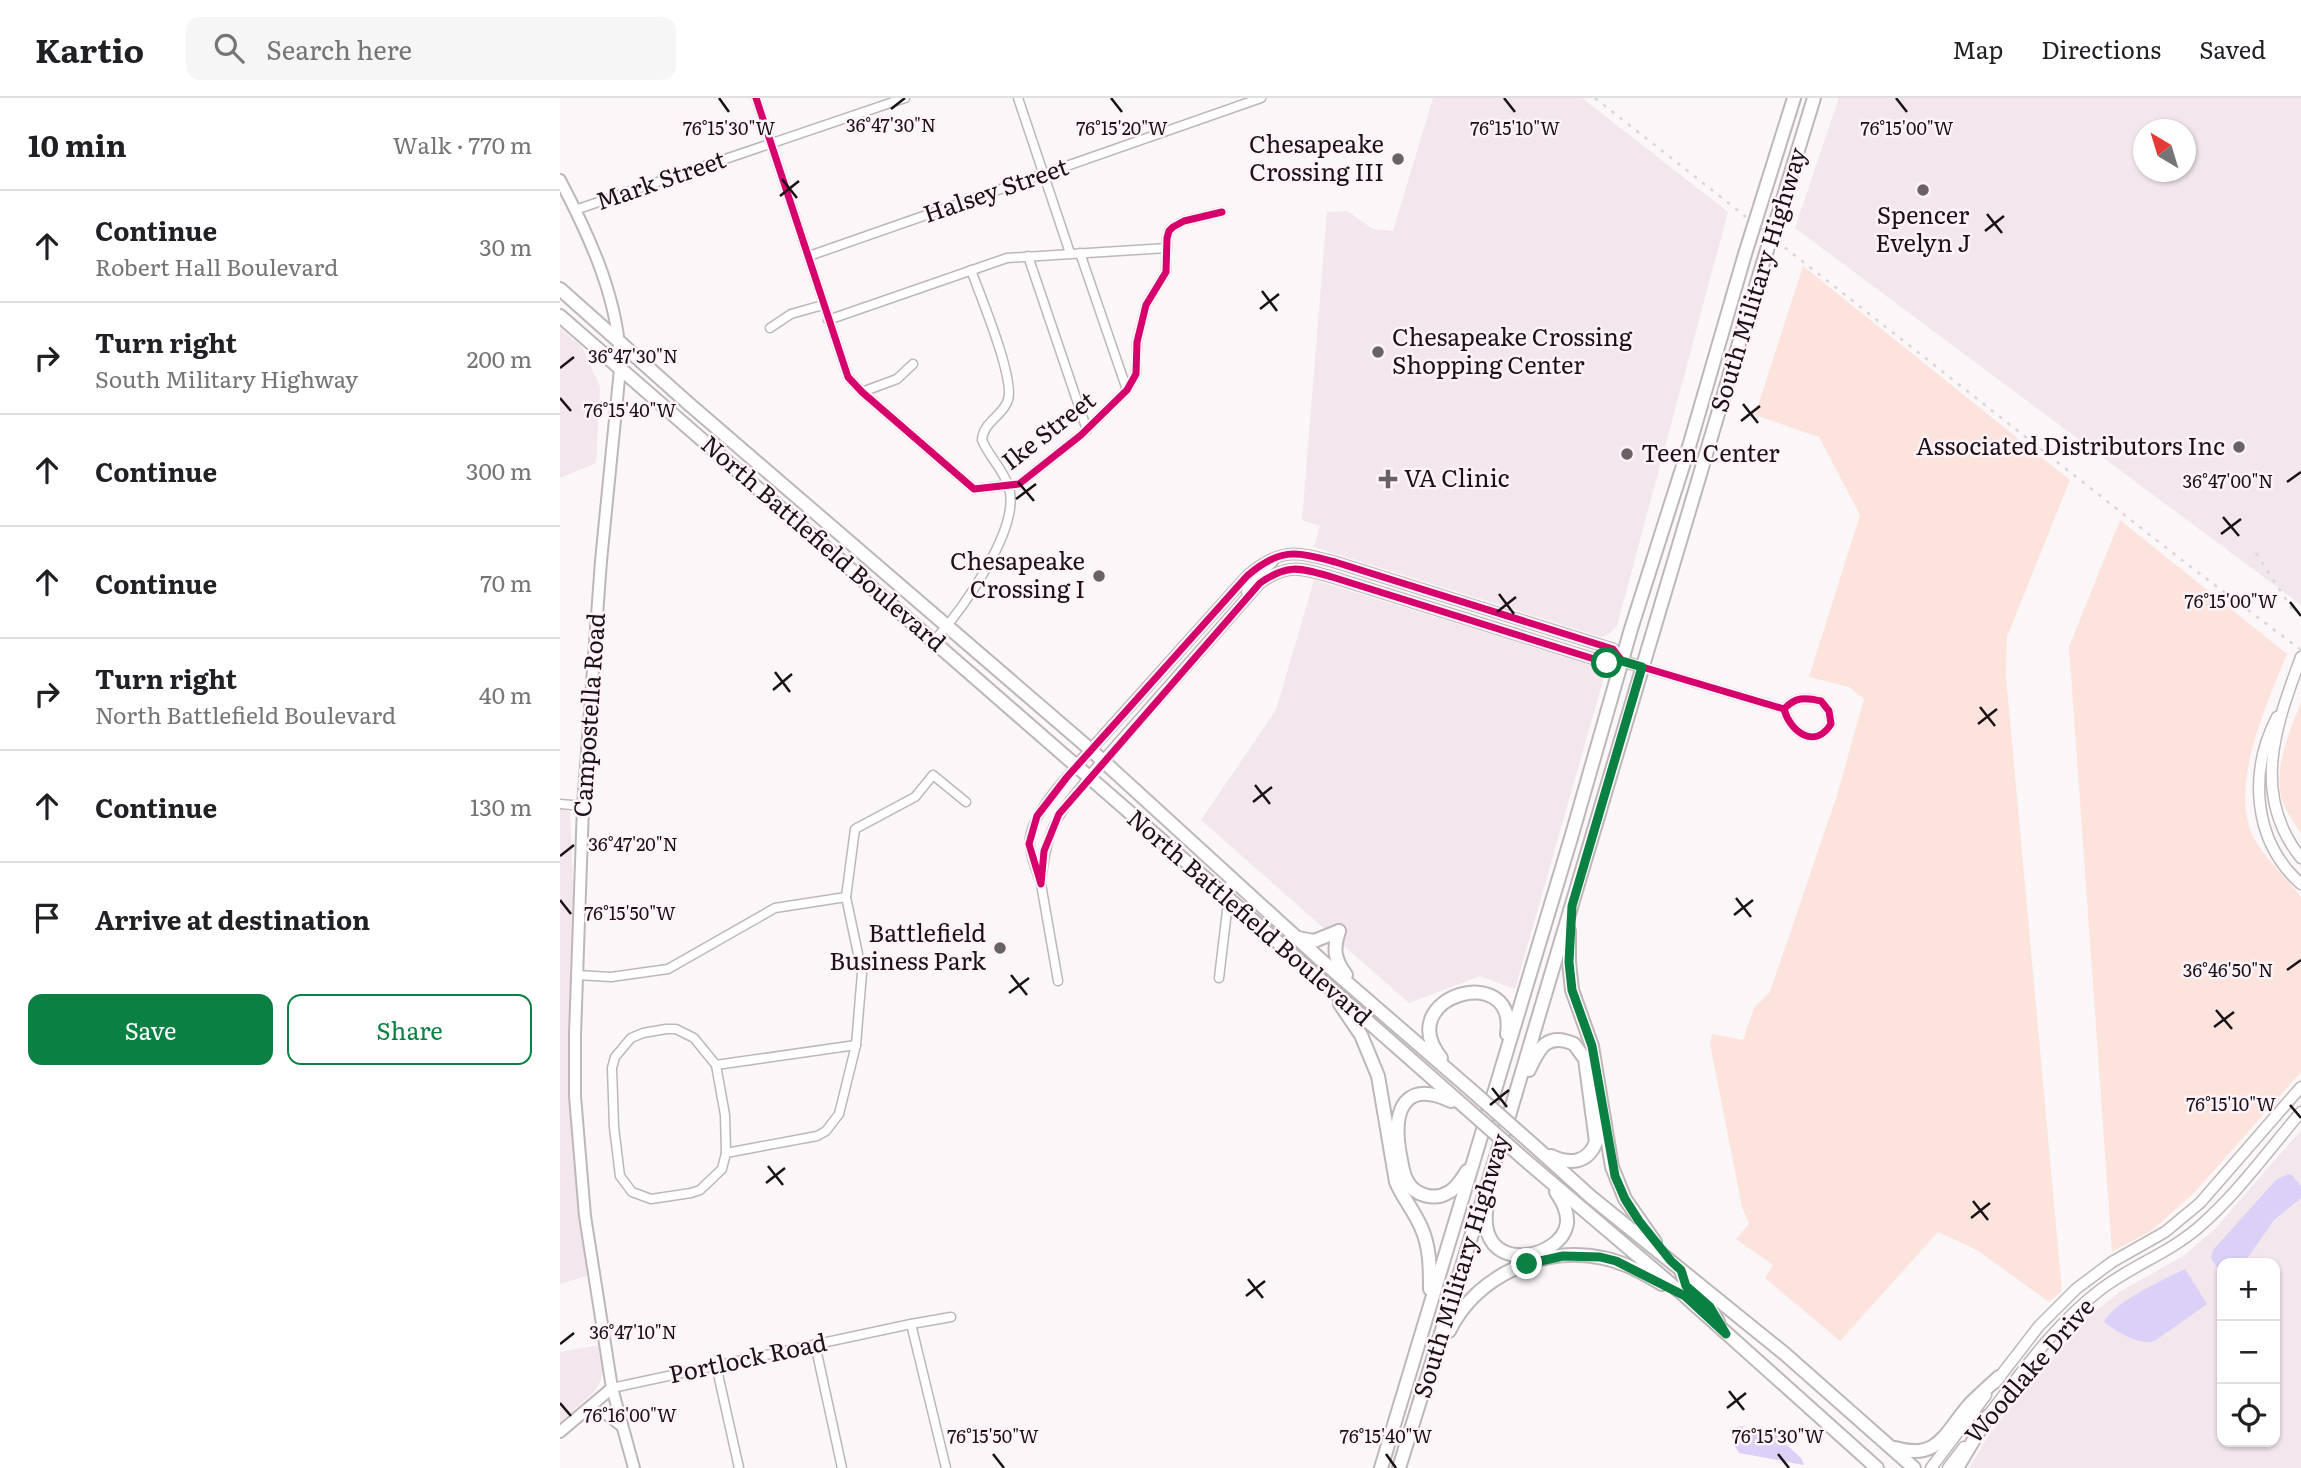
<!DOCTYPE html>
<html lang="en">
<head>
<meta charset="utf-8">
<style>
	body { margin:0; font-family:Literata,serif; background:#f6f6f6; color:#202124 }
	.controls { position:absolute; right:21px; bottom:21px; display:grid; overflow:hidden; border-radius:14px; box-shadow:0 2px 5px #0004 }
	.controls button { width:63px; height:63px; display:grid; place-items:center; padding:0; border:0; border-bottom:2px solid #e0e0e0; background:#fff; color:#202124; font:35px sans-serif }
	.compass { position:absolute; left:1573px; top:21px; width:63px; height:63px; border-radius:50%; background:#fff; box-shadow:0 2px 5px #0004; rotate:322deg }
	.stop { position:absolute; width:21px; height:21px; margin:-16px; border:5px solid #0b8043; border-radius:50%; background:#fff }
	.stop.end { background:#0b8043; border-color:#fff; box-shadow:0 2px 7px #0008 }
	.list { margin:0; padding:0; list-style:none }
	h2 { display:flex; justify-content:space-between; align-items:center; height:91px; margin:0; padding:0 28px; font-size:30px }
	h2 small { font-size:23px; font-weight:400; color:#757577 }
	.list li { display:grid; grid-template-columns:46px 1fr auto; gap:21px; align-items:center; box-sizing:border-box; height:112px; padding:0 28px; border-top:2px solid #e0e0e0 }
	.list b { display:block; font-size:26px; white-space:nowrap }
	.list p { margin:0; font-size:23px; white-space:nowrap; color:#757577 }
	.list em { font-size:23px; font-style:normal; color:#757577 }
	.actions { display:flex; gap:14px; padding:21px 28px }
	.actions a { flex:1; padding:16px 0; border:2px solid #0b8043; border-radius:14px; text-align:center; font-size:24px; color:#0b8043 }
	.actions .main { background:#0b8043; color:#fff }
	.icon { flex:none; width:38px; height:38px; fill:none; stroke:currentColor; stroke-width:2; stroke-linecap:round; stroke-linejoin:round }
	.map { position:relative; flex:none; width:1741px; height:1370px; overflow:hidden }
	header { display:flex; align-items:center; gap:42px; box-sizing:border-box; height:98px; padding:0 35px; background:#fff; border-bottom:2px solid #e0e0e0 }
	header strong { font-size:33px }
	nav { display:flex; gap:38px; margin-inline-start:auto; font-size:24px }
	.search { width:490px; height:63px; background:#f6f6f6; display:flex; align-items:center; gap:18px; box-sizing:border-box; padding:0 24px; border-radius:14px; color:#757577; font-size:26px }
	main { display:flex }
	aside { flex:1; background:#fff }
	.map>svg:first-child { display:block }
	.built { fill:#f3e6ec; fill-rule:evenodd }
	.green { fill:#fce4dc }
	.water { fill:#dad0f8 }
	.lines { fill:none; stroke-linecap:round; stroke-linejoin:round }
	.minor-casing { stroke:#beb7ba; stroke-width:11 }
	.tertiary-casing { stroke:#beb7ba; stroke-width:13 }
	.secondary-casing { stroke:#beb7ba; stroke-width:14 }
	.primary-casing { stroke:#beb7ba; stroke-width:16 }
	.minor { stroke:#fefefe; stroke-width:8 }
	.tertiary { stroke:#fefefe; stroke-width:10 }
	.secondary { stroke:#fefefe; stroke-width:10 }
	.primary { stroke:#fefefe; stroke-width:12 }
	.rail { stroke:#dad7d9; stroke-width:2.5; stroke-dasharray:3.5 7; stroke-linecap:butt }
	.primary-bridge-casing { stroke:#beb7ba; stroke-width:16; stroke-linecap:butt }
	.primary-bridge { stroke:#fefefe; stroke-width:12 }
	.cycleway-casing { stroke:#fef3f8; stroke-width:11 }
	.cycleway { stroke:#d6006c; stroke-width:7 }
	.route { stroke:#0b8043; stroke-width:9 }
	.ticks { fill:none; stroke:#1a1216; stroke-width:2.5 }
	.poi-dot { fill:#696265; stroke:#fef3f8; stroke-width:2.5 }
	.labels { text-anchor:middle; stroke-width:5; stroke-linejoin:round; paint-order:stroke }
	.poi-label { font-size:24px; fill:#1a1216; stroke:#fef3f8; text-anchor:end }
	.street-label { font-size:24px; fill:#1a1216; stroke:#fef3f8 }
	.ticks-label { font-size:18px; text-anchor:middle; fill:#1a1216; stroke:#fef3f8; stroke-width:5; stroke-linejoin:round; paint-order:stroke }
</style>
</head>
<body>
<header>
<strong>Kartio</strong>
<div class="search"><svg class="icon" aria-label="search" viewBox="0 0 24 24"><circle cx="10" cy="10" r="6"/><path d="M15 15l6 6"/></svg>Search here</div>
<nav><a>Map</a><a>Directions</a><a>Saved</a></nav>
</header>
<main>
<aside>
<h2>10 min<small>Walk · 770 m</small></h2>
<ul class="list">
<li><svg class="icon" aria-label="ahead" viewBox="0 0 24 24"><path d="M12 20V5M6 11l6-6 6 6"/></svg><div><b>Continue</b><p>Robert Hall Boulevard</p></div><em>30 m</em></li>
<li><svg class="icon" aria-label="right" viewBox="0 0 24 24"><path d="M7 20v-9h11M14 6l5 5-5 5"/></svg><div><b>Turn right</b><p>South Military Highway</p></div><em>200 m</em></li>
<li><svg class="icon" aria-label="ahead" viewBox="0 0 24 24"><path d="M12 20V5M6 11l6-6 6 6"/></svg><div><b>Continue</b></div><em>300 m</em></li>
<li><svg class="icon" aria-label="ahead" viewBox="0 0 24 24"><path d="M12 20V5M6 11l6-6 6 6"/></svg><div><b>Continue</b></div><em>70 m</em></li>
<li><svg class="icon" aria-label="right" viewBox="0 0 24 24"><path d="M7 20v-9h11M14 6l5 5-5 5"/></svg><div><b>Turn right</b><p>North Battlefield Boulevard</p></div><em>40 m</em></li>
<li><svg class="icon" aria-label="ahead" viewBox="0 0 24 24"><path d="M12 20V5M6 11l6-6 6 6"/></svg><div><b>Continue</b></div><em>130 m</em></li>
<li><svg class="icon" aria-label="arrive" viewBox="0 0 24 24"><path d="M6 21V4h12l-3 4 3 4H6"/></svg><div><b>Arrive at destination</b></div></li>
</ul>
<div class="actions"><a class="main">Save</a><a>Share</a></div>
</aside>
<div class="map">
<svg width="1741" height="1370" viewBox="0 0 1741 1370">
	<rect width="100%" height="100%" fill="#fbf6f8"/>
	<g class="built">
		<path d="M 873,0 L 1022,0 L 1168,114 L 1057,528 L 1050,535 L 1042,539 L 754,449 L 760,428 L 742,422 L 767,114 L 787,113 L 813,131 L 833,133 Z"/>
		<path d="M 1279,0 L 1741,0 L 1741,507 L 1235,130 ZM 1584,32 L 1626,32 L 1626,74 L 1584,74 Z"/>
		<path d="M 0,230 L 22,249 L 40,289 L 36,365 L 0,380 Z"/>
		<path d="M 754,482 L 1034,568 L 1042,575 L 1043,583 L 955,891 L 920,878 L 849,905 L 641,722 L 716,612 Z"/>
		<path d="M 0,710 L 10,714 L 17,877 L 15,944 L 27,1178 L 0,1186 Z"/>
		<path d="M 1741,1032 L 1741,1370 L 1409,1370 L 1428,1338 L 1465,1290 L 1529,1218 L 1561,1193 L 1623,1158 L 1654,1132 ZM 1662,1165 L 1715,1165 L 1715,1344 L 1662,1344 Z"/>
		<path d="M 39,1247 L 43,1274 L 40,1284 L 34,1294 L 0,1324 L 0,1254 Z"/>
	</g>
	<g class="green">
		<path d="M 1243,168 L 1510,382 L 1447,539 L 1446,578 L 1502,1193 L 1489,1204 L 1417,1152 L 1378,1134 L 1280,1243 L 1205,1180 L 1213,1167 L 1176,1141 L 1189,1126 L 1182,1109 L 1150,946 L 1152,936 L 1183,942 L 1194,910 L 1210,894 L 1277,697 L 1304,601 L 1289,589 L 1249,579 L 1300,417 L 1259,339 L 1195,317 Z"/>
		<path d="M 1560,422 L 1727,556 C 1708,604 1671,682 1691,734 C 1699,755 1727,780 1741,799 L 1741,974 L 1634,1095 L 1591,1133 L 1552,1154 L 1509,549 Z"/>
		<path d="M 1741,604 L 1741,736 C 1735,725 1725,713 1722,701 C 1713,669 1730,633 1741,604 Z"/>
	</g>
	<g class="water">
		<path d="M 1728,1076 L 1732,1077 L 1741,1088 L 1741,1100 L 1714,1122 L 1684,1165 L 1662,1165 L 1662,1177 L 1651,1160 L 1653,1152 L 1716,1082 Z"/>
		<path d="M 1625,1171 L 1647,1206 L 1596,1242 C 1582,1250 1556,1233 1544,1224 C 1551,1206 1606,1180 1625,1171 Z"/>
		<path d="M 1182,1328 L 1190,1335 L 1216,1337 L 1241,1360 L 1244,1367 L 1179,1355 L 1175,1348 L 1171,1335 L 1177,1329 Z"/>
	</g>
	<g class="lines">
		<defs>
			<g id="minor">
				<path d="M 196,0 L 288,279 L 302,294 L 414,391 L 459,386 L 521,337 L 567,292 L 576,276 L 577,244 L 586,207 L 606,174 L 607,140 L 609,133 L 613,129 L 624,123 L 662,114"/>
				<path d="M 458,0 L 510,155"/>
				<path d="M 15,112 L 345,0"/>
				<path d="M 520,155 L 567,292"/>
				<path d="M 249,158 L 701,0"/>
				<path d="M 468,158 L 527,332"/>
				<path d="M 268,222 L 447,160 L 607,150"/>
				<path d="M 210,230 L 231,216 L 263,207"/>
				<path d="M 302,294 L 337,281 L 353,266"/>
				<path d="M 374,543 C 401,513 461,431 449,390 C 444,372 429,359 422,342 C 423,324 443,318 448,302 C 455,280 420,197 411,172"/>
				<path d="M 1082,569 L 1224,611 C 1230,634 1255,652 1271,626 L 1269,613 L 1261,603 C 1245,599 1235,599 1224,611"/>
				<path d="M 517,667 C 501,685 466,723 470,748 C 471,760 477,774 481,786 C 486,731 495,720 529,679"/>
				<path d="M 0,706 L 23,708"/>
				<path d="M 481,786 L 498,883"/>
				<path d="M 17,877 L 51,879 L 108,871 L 215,810 L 286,799"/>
				<path d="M 659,880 L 671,779"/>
				<path d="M 106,931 L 116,931 L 134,940 L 156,967 L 165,1017 L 166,1055 L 162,1071 L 140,1092 L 131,1095 L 91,1101 L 72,1094 L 60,1078 L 54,1029 L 52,970 L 55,959 L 71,940 L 83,935 Z"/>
				<path d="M 156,967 L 296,947"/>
				<path d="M 166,1055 L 257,1038 L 266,1033 L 279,1016 L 296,947 L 302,875 L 286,799 L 295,731 L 355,699 L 373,677 L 406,704"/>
				<path d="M 351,1226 L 386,1370"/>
				<path d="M 255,1246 L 282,1370"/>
				<path d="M 156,1267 L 179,1370"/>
				<path d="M 52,1290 L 351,1226 L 391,1219"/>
			</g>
			<g id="tertiary">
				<path d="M 687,494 L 692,483 L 713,463"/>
				<path d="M 1741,559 C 1716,627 1690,696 1741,760"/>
				<path d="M 1717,619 C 1688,675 1693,743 1741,786"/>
				<path d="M 517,667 L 687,478 C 720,450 734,453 775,464 L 1053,551 L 1062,563"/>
				<path d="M 529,679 L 700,485 C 728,465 741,470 772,479 L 1047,565 L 1062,563 L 1082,569"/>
				<path d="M 1435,1285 L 1479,1228 L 1516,1191 L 1552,1164 L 1605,1134 L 1640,1105 L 1741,989"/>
				<path d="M 1424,1323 C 1459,1278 1494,1227 1540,1192 C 1571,1168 1609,1155 1639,1129 C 1677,1096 1708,1053 1741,1014"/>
				<path d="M 1371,1370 L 1426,1297"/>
				<path d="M 1388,1370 L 1404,1349"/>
			</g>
			<g id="secondary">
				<path d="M 0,82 C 30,139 61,206 60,271 L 41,463 L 23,708 L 15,937 L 15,998 L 25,1118 L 52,1290 L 74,1370"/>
				<path d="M 23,1316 L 45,1315 L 62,1328"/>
				<path d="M 0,1334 L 52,1290"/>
			</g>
			<g id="primary">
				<path d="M 1202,102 L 1234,0"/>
				<path d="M 1219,114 L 1254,0"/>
				<path d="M 0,191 L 129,306 L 531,652 L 761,862 L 910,991"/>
				<path d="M 0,218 L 669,801 L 905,1009"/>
				<path d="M 779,833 C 773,851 774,861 786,877"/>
				<path d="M 1009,833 L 1009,864 L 1012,892 L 1032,948 L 1052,1069 L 1065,1101 L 1095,1144"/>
				<path d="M 738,840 L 754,843 L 779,833"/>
				<path d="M 780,906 L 801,937 L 818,978 L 836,1084 C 843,1100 854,1113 861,1129 C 870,1149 870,1169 870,1191"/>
				<path d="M 881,960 C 831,898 958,862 947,936"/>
				<path d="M 969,972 C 979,950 987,934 1014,946 L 1025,961 L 1036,1044 C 1028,1065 1010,1067 991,1058"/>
				<path d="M 891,1003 C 846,982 833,1010 839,1051 C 841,1061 842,1074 847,1083 C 855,1098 875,1103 889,1094 C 897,1090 902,1081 907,1073"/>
				<path d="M 970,1044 L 1031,1099 L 1225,1256 L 1354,1370"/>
				<path d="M 964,1061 L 1125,1198 L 1317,1370"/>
				<path d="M 927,1107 C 914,1179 1002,1163 1007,1125 C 1008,1113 1002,1103 996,1094"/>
				<path d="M 1121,1172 L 1126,1188 L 1150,1209 L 1158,1224"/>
				<path d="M 889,1233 C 916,1178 983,1147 1043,1160 C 1064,1164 1083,1175 1102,1186"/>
				<path d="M 1335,1350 C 1379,1363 1385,1334 1410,1306 C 1419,1297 1429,1288 1439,1279"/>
				<path d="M 821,1370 L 1011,740 L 1071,531 L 1128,352 L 1185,156"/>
				<path d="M 839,1370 L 951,1011 L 1202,168"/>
				<path d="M 1397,1370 L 1428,1318"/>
			</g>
		</defs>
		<use href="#minor" class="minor-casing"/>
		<use href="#tertiary" class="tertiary-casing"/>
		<use href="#secondary" class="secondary-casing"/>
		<use href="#primary" class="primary-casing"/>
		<use href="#minor" class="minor"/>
		<use href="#tertiary" class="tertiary"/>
		<use href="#secondary" class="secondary"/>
		<use href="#primary" class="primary"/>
		<g class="rail">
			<path d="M 1035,0 L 1623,463 L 1741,552"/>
			<path d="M 1696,455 L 1732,511"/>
		</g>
		<defs>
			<g id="primary-bridge">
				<path d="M 1185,156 L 1202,102"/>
				<path d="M 1202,168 L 1219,114"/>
				<path d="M 910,991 L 970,1044"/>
				<path d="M 905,1009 L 964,1061"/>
			</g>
		</defs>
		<use href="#primary-bridge" class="primary-bridge-casing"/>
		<use href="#primary-bridge" class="primary-bridge"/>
		<defs>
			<g id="cycleway">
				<path d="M 196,0 L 288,279 L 302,294 L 414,391 L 459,386 L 521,337 L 567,292 L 576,276 L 577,244 L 586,207 L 606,174 L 607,140 L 609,133 L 613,129 L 624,123 L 662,114"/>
				<path d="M 1062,563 L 1053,551 L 775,464 C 734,453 720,450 687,478 L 507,679 L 477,718 L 469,746 L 481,786 L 484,753 L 499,716 L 700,485 C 728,465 741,470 772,479 L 1047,565 L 1062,563 L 1224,611 C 1230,634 1255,652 1271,626 L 1269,613 L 1261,603 C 1245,599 1235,599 1224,611"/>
			</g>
		</defs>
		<use href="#cycleway" class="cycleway-casing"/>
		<use href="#cycleway" class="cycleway"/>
	</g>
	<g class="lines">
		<path class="route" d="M 967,1166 L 1003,1158 L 1040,1159 L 1056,1163 L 1125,1198 L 1166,1236 L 1150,1209 L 1126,1188 L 1121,1172 L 1111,1163 L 1079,1123 L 1065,1101 L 1055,1078 L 1032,948 L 1012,892 L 1009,864 L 1012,808 L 1082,569 L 1062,563 L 1047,565"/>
	</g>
	<path class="ticks" d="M 159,0 L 169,14M 551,0 L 562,14M 944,0 L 955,14M 1336,0 L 1347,14M 331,11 L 345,0M 222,81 L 237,100M 220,98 L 239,83M 1427,116 L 1442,135M 1425,133 L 1444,118M 702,193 L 717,213M 700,211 L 719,196M 0,270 L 14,259M 0,300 L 11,313M 1183,306 L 1198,325M 1181,323 L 1200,308M 458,384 L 474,403M 1727,384 L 1741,374M 456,401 L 476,386M 1663,419 L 1679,438M 1661,436 L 1681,421M 939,496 L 954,516M 1730,504 L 1741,518M 937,514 L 956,499M 215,574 L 230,594M 213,592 L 232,576M 1420,609 L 1435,628M 1418,626 L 1437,611M 695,687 L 710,706M 693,704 L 712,689M 0,758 L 14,747M 1176,800 L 1191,819M 0,802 L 11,816M 1174,817 L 1193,802M 1727,872 L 1741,862M 451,877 L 467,897M 449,895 L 469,880M 1656,912 L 1672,931M 1654,929 L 1674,914M 932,990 L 947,1009M 930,1007 L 949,992M 1730,1007 L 1741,1020M 208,1068 L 223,1087M 206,1085 L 225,1070M 1413,1103 L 1428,1122M 1411,1120 L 1430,1105M 688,1181 L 703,1200M 686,1198 L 705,1183M 0,1246 L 14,1235M 1169,1293 L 1184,1312M 0,1305 L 11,1318M 1167,1310 L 1186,1295M 433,1356 L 444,1370M 826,1356 L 836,1370M 1218,1356 L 1229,1370"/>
	<g class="poi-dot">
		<circle cx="838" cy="61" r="7"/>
		<circle cx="1363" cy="92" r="7"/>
		<circle cx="818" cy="254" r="7"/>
		<circle cx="1679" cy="349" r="7"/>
		<circle cx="1067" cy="356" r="7"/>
		<path d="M824.5 370.5h7v7h7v7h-7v7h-7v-7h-7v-7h7z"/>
		<circle cx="539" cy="478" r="7"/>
		<circle cx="440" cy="850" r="7"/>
	</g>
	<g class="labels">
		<g class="poi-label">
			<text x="824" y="55">Chesapeake<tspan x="824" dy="28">Crossing III</tspan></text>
			<text x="1363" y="126" text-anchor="middle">Spencer<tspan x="1363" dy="28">Evelyn J</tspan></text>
			<text x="832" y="248" text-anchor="start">Chesapeake Crossing<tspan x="832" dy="28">Shopping Center</tspan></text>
			<text x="1665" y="357">Associated Distributors Inc</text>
			<text x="1081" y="364" text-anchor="start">Teen Center</text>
			<text x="844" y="389" text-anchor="start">VA Clinic</text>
			<text x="525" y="472">Chesapeake<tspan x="525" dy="28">Crossing I</tspan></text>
			<text x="426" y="844">Battlefield<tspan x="426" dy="28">Business Park</tspan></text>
		</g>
		<g class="street-label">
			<text transform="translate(101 83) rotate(-19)" y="8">Mark Street</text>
			<text transform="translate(436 93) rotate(-19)" y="8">Halsey Street</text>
			<text transform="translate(1199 182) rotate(-73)" y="8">South Military Highway</text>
			<text transform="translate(489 333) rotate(-38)" y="8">Ike Street</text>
			<text transform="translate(263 446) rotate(41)" y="8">North Battlefield Boulevard</text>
			<text transform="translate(30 617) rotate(-86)" y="8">Campostella Road</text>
			<text transform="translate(689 820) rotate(41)" y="8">North Battlefield Boulevard</text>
			<text transform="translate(902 1168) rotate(-73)" y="8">South Military Highway</text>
			<text transform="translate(188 1261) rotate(-12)" y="8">Portlock Road</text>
			<text transform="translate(1470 1273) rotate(-49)" y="8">Woodlake Drive</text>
		</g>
	</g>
	<g class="ticks-label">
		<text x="331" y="34">36°47'30"N</text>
		<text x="169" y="37">76°15'30"W</text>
		<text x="562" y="37">76°15'20"W</text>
		<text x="955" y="37">76°15'10"W</text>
		<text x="1347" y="37">76°15'00"W</text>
		<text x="73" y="265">36°47'30"N</text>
		<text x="70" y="319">76°15'40"W</text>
		<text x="1668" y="390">36°47'00"N</text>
		<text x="1671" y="510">76°15'00"W</text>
		<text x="73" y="753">36°47'20"N</text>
		<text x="70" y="822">76°15'50"W</text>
		<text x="1668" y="879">36°46'50"N</text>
		<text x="1671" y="1013">76°15'10"W</text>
		<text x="73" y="1241">36°47'10"N</text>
		<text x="70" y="1324">76°16'00"W</text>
		<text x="433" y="1345">76°15'50"W</text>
		<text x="826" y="1345">76°15'40"W</text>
		<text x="1218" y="1345">76°15'30"W</text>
	</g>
</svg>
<div class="controls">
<button>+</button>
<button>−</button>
<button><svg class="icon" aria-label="locate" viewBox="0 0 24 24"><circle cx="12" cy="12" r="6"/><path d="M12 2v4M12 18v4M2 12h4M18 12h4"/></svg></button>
</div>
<svg class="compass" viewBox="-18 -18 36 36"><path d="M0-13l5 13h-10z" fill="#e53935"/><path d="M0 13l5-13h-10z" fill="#757577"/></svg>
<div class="stop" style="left:1047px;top:565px"></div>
<div class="stop end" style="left:967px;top:1166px"></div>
</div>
</main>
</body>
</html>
